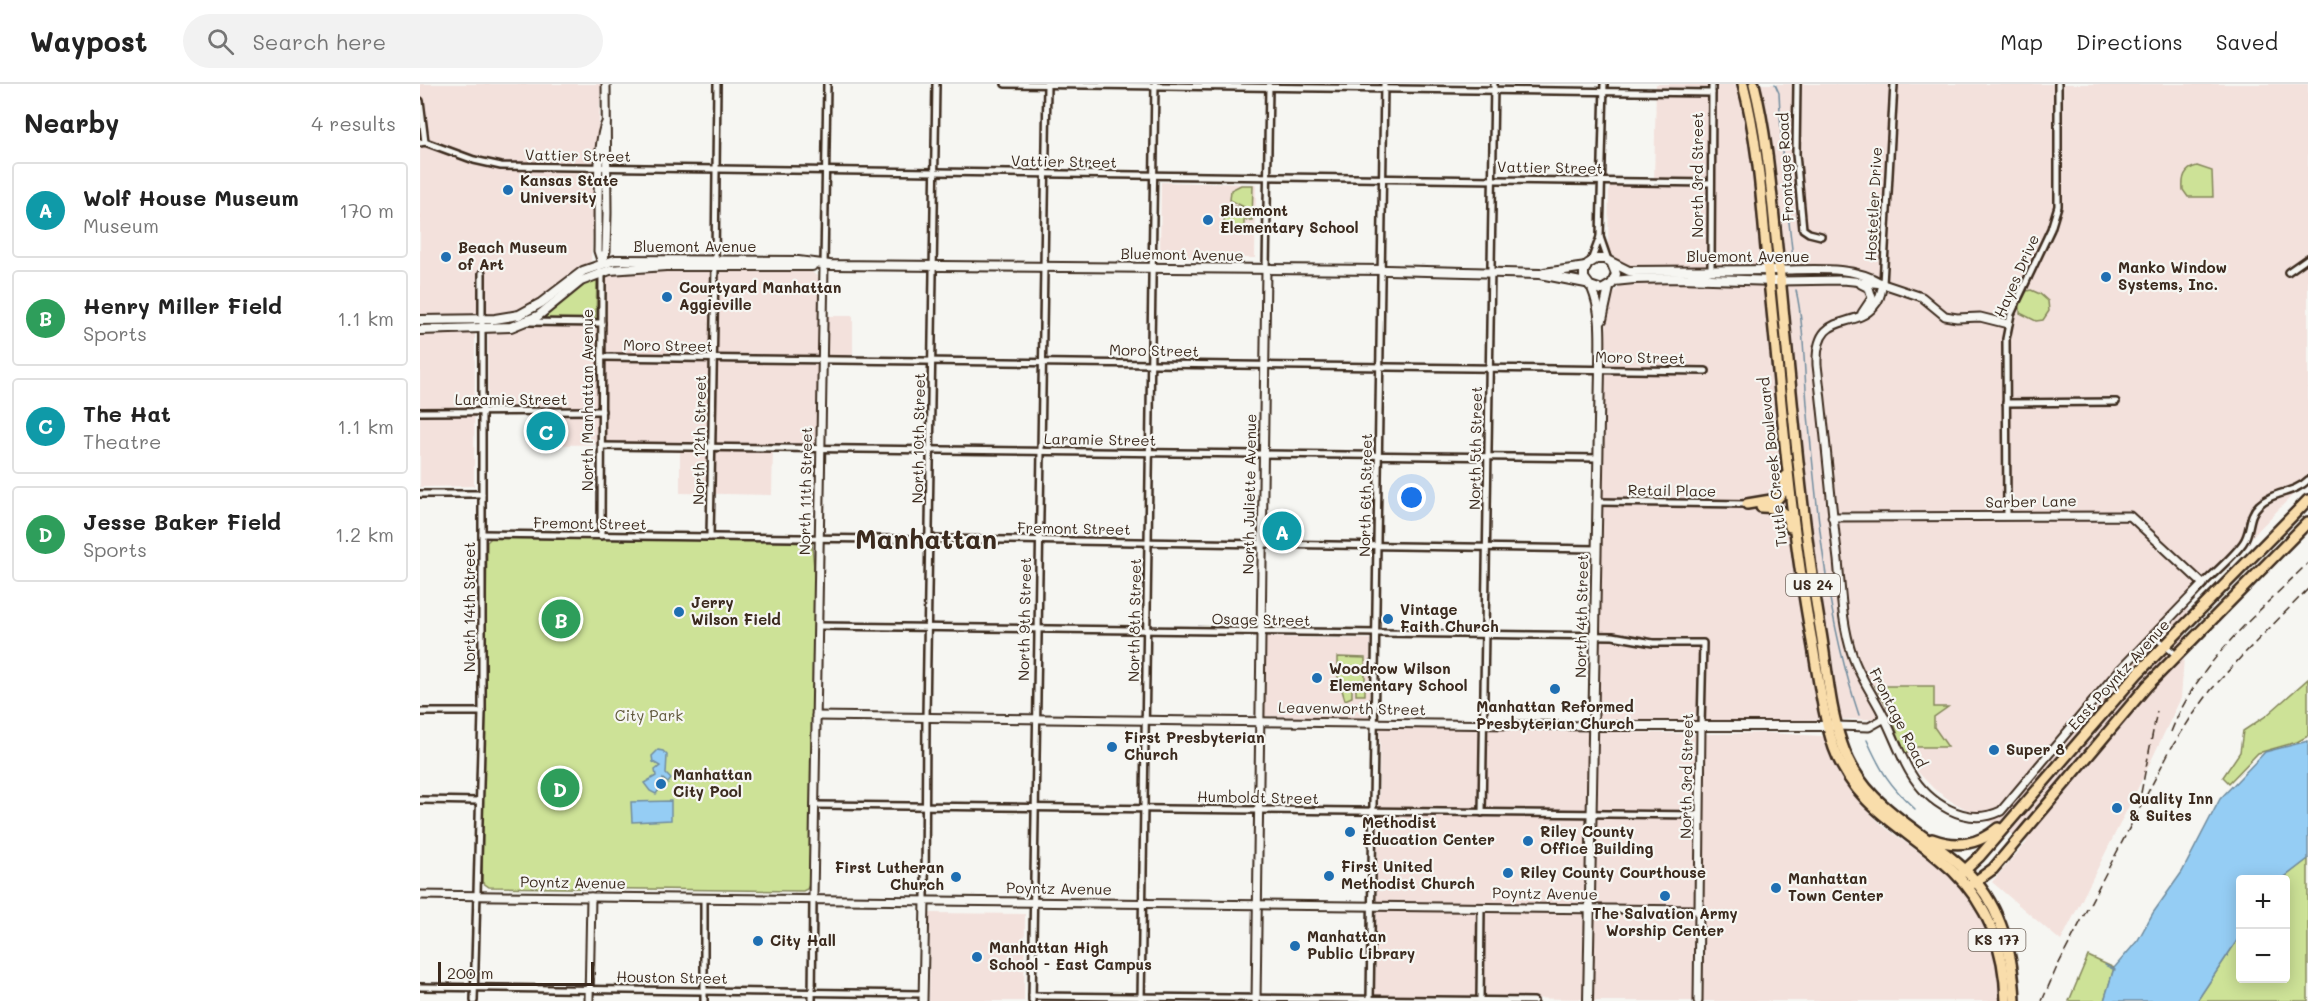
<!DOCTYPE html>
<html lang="en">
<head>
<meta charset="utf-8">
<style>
	body { margin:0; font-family:Mali,sans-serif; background:#f2f2f2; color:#222 }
	.controls { position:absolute; right:18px; bottom:18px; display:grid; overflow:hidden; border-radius:6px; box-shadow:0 3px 15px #0003 }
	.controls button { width:54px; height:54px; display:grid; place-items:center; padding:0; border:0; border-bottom:2px solid #e0e0e0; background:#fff; color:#222; font:30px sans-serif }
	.scale { position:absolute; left:18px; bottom:15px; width:156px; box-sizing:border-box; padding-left:6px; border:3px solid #3b2a1e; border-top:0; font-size:16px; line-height:21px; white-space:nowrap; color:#3b2a1e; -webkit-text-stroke:4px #f6f6f2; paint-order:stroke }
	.you { position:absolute; left:992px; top:414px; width:21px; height:21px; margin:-15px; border:4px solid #fff; border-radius:50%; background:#1a73e8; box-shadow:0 0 0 9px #1a73e833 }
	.badge { display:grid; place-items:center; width:39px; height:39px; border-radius:50%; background:#1a73e8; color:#fff; font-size:20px; font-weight:700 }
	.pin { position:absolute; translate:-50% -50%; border:3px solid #fff; box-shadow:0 2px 6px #0006 }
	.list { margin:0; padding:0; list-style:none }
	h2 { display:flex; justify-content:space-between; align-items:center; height:78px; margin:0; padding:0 24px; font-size:26px }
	h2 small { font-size:20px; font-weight:400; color:#767676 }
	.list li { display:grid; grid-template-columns:39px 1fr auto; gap:18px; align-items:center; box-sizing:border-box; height:96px; margin:0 12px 12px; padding:0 12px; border:2px solid #e0e0e0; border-radius:6px }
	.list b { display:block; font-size:22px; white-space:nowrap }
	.list p { margin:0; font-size:20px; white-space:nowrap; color:#767676 }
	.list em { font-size:20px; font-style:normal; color:#767676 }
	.icon { flex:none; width:33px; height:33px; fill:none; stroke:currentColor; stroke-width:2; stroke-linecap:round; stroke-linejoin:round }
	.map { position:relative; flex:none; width:1888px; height:917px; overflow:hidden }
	header { display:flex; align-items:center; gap:36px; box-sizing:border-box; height:84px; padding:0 30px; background:#fff; border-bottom:2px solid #e0e0e0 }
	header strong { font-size:28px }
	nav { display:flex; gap:33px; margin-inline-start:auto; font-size:21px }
	.search { width:420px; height:54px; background:#f2f2f2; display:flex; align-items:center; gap:15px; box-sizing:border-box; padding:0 21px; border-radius:33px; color:#767676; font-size:22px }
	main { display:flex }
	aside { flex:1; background:#fff }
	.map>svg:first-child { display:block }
	.built { fill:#f3e1dc }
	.green { fill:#cde297; stroke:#84865a; stroke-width:1.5 }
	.water { fill:#95cdf4; stroke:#718c9e; stroke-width:1.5 }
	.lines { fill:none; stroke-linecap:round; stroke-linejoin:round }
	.stream { stroke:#718c9e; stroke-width:1.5 }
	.minor-casing { stroke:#3b2a1e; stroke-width:10 }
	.tertiary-casing { stroke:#3b2a1e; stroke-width:11 }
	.secondary-casing { stroke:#3b2a1e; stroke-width:12 }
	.trunk-casing { stroke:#3b2a1e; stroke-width:14 }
	.minor { stroke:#f6f6f2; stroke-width:5 }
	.tertiary { stroke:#f6f6f2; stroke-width:7 }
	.secondary { stroke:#f6f6f2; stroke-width:8 }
	.trunk { stroke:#f9ddab; stroke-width:9 }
	.rail { stroke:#3b2a1e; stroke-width:1.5; stroke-dasharray:9 4.5; stroke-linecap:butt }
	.poi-dot { fill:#1f6fb2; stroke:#f6f6f2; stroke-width:2 }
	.labels { text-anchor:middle; stroke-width:4.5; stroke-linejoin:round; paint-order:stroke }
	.shield { fill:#f6f6f2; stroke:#73675e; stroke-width:1.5 }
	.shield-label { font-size:14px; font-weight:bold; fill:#3b2a1e }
	.street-label { font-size:15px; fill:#3b2a1e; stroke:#f6f6f2 }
	.poi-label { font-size:15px; font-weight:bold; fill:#3b2a1e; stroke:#f6f6f2; text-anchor:start }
	.park-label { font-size:15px; fill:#60583c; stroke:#f6f6f2 }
	.town-label { font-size:27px; font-weight:bold; fill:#3b2a1e; stroke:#f6f6f2 }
</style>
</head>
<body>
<header>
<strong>Waypost</strong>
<div class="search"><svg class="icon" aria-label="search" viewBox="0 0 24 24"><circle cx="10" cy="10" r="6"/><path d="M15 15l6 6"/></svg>Search here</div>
<nav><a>Map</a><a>Directions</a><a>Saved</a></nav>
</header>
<main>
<aside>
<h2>Nearby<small>4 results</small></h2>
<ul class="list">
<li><span class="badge" style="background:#0f9aa8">A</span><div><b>Wolf House Museum</b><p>Museum</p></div><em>170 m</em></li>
<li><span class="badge" style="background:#2e9e5b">B</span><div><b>Henry Miller Field</b><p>Sports</p></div><em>1.1 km</em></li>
<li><span class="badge" style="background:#0f9aa8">C</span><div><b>The Hat</b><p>Theatre</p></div><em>1.1 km</em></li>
<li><span class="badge" style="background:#2e9e5b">D</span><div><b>Jesse Baker Field</b><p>Sports</p></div><em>1.2 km</em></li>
</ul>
</aside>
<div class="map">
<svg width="1888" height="917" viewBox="0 0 1888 917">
	<rect width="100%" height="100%" fill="#f6f6f2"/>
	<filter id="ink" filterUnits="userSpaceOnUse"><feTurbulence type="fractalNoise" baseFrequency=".0167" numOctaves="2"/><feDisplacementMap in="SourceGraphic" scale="12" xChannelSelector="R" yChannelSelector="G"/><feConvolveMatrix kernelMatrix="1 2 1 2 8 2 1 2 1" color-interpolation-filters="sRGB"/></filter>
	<g filter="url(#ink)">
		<g class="built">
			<path d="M 0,0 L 181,0 L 171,177 L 105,223 L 78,230 L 0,232 Z"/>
			<path d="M 1236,0 L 1888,0 L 1888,395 L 1768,519 L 1761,614 L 1717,706 L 1641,857 L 1572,798 L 1607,758 L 1531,717 L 1514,705 L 1498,688 L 1486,668 L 1473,635 L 1178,638 L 1187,218 L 1201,200 L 1201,180 L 1188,167 L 1189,100 L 1234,101 Z"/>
			<path d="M 741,98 L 836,100 L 835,174 L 740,173 Z"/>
			<path d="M 246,185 L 392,188 L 400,195 L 400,232 L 433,232 L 433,271 L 399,271 L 397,360 L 353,361 L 352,411 L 260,409 L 260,360 L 115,361 L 115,324 L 68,323 L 68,249 L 107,242 L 137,223 L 164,199 L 189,189 Z"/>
			<path d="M 0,248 L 55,249 L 54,402 L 0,403 Z"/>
			<path d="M 845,553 L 950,555 L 949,634 L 844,632 Z"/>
			<path d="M 960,643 L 1290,650 L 1348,649 L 1402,652 L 1407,657 L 1428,703 L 1442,721 L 1463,742 L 1526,788 L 1551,815 L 1566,841 L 1578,873 L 1583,917 L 1173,917 L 1173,915 L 955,913 Z"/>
			<path d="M 510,829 L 605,830 L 604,917 L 509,917 Z"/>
		</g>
		<g class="green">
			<path d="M 1777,82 L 1792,87 L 1793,113 L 1768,113 L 1763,106 C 1762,94 1764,85 1777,82 Z"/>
			<path d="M 821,101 L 833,101 L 832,136 L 824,136 L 824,144 L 804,144 L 804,122 L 824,123 L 810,116 L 811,106 Z"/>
			<path d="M 177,194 L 176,235 L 117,237 L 164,199 Z"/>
			<path d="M 1611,206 L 1620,210 L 1628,217 L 1629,227 L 1623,236 L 1616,237 L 1600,229 L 1600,220 L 1607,207 Z"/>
			<path d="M 72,453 L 357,457 L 392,460 L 395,496 L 390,799 L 387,805 L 383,807 L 69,803 L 62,798 L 67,458 Z"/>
			<path d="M 918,573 L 945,574 L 945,611 L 936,611 L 936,606 L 932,603 L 932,613 L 925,616 L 918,593 Z"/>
			<path d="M 1888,595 L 1888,652 L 1877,658 L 1838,669 L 1809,699 L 1803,693 L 1820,668 L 1823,647 L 1846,632 Z"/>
			<path d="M 1455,602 L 1514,602 L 1514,623 L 1528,623 L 1514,633 L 1514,643 L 1528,663 L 1490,663 L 1490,666 L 1485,671 L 1470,628 Z"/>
			<path d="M 1888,775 L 1888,917 L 1777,917 L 1820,852 L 1820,894 L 1866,894 L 1866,796 L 1862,795 Z"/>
			<path d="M 1668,872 L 1694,884 L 1684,917 L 1649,917 Z"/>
		</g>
		<g class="water">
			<path d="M 1888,657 L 1888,775 L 1862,795 L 1820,796 L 1820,852 L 1777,917 L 1684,917 L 1694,884 L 1718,856 L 1733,829 L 1762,788 L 1800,715 L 1845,668 Z"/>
			<path d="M 238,666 L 243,667 L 247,671 L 246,690 L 251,695 L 248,699 L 243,695 L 243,700 L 236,710 L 230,707 L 224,699 L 236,692 L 235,686 L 240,682 L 233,678 L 232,672 Z"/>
			<path d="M 251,717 L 251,736 L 212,738 L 211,718 Z"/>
		</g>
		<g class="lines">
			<g class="stream">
				<path d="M 1355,0 L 1359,9 L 1363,85 L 1373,174"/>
				<path d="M 1376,206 C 1384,242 1384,282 1387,320 C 1397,426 1405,530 1439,631"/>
				<path d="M 1447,656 C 1461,687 1469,701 1495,725"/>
				<path d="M 1685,881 L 1695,886"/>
			</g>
			<defs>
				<g id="minor">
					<path d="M 585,0 L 1292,9"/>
					<path d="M 1377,0 L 1376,70 L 1383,145 L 1389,149 L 1401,152"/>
					<path d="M 0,17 L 5,58"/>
					<path d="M 0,59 L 5,58 L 54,76 L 81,82 L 1291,99"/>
					<path d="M 1180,153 L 1188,176"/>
					<path d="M 295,177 L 297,0"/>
					<path d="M 1171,177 L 1180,153 L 1184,0"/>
					<path d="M 404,181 L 407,0"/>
					<path d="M 846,186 L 849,2"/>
					<path d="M 1868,188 L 1888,174"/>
					<path d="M 1270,192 L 1290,188 L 1291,185 L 1292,0"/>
					<path d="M 1463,200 L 1474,0"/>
					<path d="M 108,238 L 182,239"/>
					<path d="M 182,273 L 1286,287"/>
					<path d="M 1586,319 L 1696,318"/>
					<path d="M 0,328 L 182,327"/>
					<path d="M 182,362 L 1179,374"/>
					<path d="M 0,410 L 62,410"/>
					<path d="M 1177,418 L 1327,420"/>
					<path d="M 1587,432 L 1586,255 L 1591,230 L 1631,145 L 1638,122 L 1638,0"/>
					<path d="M 62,450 L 460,455 L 502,455 L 509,452 L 515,455 L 1177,465"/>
					<path d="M 181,452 L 182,187"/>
					<path d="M 290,453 L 295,183 L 297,180"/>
					<path d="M 1783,500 C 1796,487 1812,474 1823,459 C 1832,447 1827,432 1839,421 C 1853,407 1874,410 1888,396"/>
					<path d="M 398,542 L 1193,552 L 1233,559 L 1283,559 L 1281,642"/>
					<path d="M 1733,551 L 1756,571"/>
					<path d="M 0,628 L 62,628"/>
					<path d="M 0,716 L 59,717"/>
					<path d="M 395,721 L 1280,731"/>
					<path d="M 1062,729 L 1074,0"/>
					<path d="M 505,817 L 506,634 L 516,0"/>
					<path d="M 0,903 L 503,910"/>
					<path d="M 612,912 L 1114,917"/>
					<path d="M 54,917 L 62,628 L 62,189"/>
					<path d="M 284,917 L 284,814"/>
					<path d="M 392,917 L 393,814"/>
					<path d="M 612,917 L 627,0"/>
					<path d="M 721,917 L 735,0"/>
					<path d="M 950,917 L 964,0"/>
					<path d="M 1060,917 L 1061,823"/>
				</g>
				<g id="tertiary">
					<path d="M 182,179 L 186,167 L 187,129 L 186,0"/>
					<path d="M 182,179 L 178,167 C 179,142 175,56 186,39"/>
					<path d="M 1359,186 C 1391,186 1432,181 1461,199"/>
					<path d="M 1360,197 L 1423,196 L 1463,200 L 1502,213 L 1525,232 L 1537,234 L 1560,233 L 1588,240"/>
					<path d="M 1441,200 L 1449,204 L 1452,214 L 1442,229"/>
					<path d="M 1412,433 L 1710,432 L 1783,500 L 1696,590 L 1581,727 C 1546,744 1508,719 1490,688 C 1480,671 1474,653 1465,635 C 1455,613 1439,593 1432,570 C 1422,540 1421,507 1418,476 C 1410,411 1405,346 1397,281 C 1395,225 1434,247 1454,222 C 1460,216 1461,208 1463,200"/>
					<path d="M 396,632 L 1174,642"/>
					<path d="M 1416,642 L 1449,643 L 1465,634"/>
					<path d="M 0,811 L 1278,826"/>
					<path d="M 393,814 L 404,181"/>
					<path d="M 169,917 L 171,813"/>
					<path d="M 503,917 L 505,817"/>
					<path d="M 836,917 L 846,186"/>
					<path d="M 1278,917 L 1281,642"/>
				</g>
				<g id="secondary">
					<path d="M 1192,180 L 1196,190 L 1192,200 L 1182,206 L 1170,202 L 1164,194 L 1164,187 L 1168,180 L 1176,175 L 1185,175 L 1209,187 L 1359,186"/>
					<path d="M 1124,189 L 1166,183"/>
					<path d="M 1194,197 L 1214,195 L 1260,194 L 1355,197"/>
					<path d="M 0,236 L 75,235 L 99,231 L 121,219 L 163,187 L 195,176 L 378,177 L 410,181 L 967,186 L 1120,190 L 1166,199"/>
					<path d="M 1182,236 L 1189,204"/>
					<path d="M 0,246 L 91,243 L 118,232 L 161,197 L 190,186 L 246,182 L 392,182"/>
					<path d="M 1174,642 L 1412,642"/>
					<path d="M 1168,917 L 1180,285 C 1180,258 1183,230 1172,204"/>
				</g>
				<g id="trunk">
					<path d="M 1323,0 C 1339,61 1342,124 1348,187 C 1361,309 1369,432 1391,552 C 1398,589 1402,629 1414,664 C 1437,727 1489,745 1533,787 C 1569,822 1585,868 1586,917"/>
					<path d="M 1334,0 C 1349,60 1352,121 1359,182 C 1371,303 1380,424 1400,543 C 1407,581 1409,623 1422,660 C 1443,724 1500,743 1545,786 C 1581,820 1593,869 1595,917"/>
					<path d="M 1327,420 L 1357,415 L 1363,408 L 1365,393"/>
					<path d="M 1341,423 C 1357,423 1367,427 1370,443"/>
					<path d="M 1512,755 C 1537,764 1558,761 1578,744"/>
					<path d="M 1542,789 L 1559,773 L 1718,589 L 1888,416"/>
					<path d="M 1552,800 L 1573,785 L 1727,602 L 1888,438"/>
				</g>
			</defs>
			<use href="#minor" class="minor-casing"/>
			<use href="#tertiary" class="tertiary-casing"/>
			<use href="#secondary" class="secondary-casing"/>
			<use href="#trunk" class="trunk-casing"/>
			<use href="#minor" class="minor"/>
			<use href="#tertiary" class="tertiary"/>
			<use href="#secondary" class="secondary"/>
			<use href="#trunk" class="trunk"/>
			<g class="rail">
				<path d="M 1751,648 C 1778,578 1837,530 1888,479"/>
				<path d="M 1721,709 L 1737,627"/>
				<path d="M 1622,917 L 1637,883 L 1750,666 L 1770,635 L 1791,606 L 1821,573 L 1888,505"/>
			</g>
		</g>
	</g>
	<g class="poi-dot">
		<circle cx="88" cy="106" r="6"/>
		<circle cx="788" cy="136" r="6"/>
		<circle cx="26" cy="173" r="6"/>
		<circle cx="1686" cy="193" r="6"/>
		<circle cx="247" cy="213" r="6"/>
		<circle cx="259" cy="528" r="6"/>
		<circle cx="968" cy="535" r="6"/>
		<circle cx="897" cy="594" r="6"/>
		<circle cx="1135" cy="605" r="6"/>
		<circle cx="692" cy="663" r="6"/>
		<circle cx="1574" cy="666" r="6"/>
		<circle cx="241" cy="700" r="6"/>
		<circle cx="1697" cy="724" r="6"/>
		<circle cx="930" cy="748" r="6"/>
		<circle cx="1108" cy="757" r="6"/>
		<circle cx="1088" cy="789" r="6"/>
		<circle cx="909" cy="792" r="6"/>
		<circle cx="536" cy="793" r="6"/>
		<circle cx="1356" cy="804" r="6"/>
		<circle cx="1245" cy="812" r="6"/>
		<circle cx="338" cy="857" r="6"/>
		<circle cx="875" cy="862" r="6"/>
		<circle cx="557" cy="873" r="6"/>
	</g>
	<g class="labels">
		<g class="shield">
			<rect x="1366" y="490" width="54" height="22" rx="4.5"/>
			<rect x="1548.5" y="845" width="57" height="22" rx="4.5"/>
		</g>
		<g class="shield-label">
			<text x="1393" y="506">US 24</text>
			<text x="1577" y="861">KS 177</text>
		</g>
		<g class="street-label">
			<text transform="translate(158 72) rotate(1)" y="5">Vattier Street</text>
			<text transform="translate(644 78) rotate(1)" y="5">Vattier Street</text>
			<text transform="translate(1366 83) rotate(-93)" y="5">Frontage Road</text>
			<text transform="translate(1130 84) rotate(1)" y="5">Vattier Street</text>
			<text transform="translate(1278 91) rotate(-90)" y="5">North 3rd Street</text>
			<text transform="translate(1454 120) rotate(-87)" y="5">Hostetler Drive</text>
			<text x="275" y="168">Bluemont Avenue</text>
			<text transform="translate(762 171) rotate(1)" y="5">Bluemont Avenue</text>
			<text x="1328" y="178">Bluemont Avenue</text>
			<text transform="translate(1597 192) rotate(-66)" y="5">Hayes Drive</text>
			<text transform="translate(248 262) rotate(1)" y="5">Moro Street</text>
			<text transform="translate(734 267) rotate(1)" y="5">Moro Street</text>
			<text transform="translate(1220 274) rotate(1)" y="5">Moro Street</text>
			<text x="91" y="321">Laramie Street</text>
			<text transform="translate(168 316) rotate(-90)" y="5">North Manhattan Avenue</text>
			<text transform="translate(499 354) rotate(-89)" y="5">North 10th Street</text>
			<text transform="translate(280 356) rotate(-89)" y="5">North 12th Street</text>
			<text transform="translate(680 356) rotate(1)" y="5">Laramie Street</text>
			<text transform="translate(1056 364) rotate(-89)" y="5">North 5th Street</text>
			<text transform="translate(1353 378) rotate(-96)" y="5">Tuttle Creek Boulevard</text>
			<text transform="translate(386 407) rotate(-89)" y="5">North 11th Street</text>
			<text transform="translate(1252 407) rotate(1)" y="5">Retail Place</text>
			<text transform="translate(830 410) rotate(-89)" y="5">North Juliette Avenue</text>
			<text transform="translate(946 411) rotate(-89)" y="5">North 6th Street</text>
			<text transform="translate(1611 418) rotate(-1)" y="5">Sarber Lane</text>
			<text transform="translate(170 440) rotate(1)" y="5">Fremont Street</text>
			<text transform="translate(654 445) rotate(1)" y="5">Fremont Street</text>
			<text transform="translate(50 523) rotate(-90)" y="5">North 14th Street</text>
			<text transform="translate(1162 532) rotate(-89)" y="5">North 4th Street</text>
			<text transform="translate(605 535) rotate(-89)" y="5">North 9th Street</text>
			<text transform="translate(715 536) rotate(-89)" y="5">North 8th Street</text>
			<text transform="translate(841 536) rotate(1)" y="5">Osage Street</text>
			<text transform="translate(1699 591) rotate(-48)" y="5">East Poyntz Avenue</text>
			<text transform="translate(932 625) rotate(1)" y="5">Leavenworth Street</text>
			<text transform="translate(1478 634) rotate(63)" y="5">Frontage Road</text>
			<text transform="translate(1267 692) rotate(-89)" y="5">North 3rd Street</text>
			<text transform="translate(838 714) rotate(1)" y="5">Humboldt Street</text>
			<text transform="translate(153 799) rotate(1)" y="5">Poyntz Avenue</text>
			<text transform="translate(639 805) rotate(1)" y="5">Poyntz Avenue</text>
			<text transform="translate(1125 810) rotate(1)" y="5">Poyntz Avenue</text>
			<text transform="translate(252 894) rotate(1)" y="5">Houston Street</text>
		</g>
		<g class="poi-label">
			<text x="100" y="102">Kansas State<tspan x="100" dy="17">University</tspan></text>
			<text x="800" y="132">Bluemont<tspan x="800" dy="17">Elementary School</tspan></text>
			<text x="38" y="169">Beach Museum<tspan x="38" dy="17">of Art</tspan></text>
			<text x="1698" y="189">Manko Window<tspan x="1698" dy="17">Systems, Inc.</tspan></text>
			<text x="259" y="209">Courtyard Manhattan<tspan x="259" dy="17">Aggieville</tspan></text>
			<text x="271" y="524">Jerry<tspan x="271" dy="17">Wilson Field</tspan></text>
			<text x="980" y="531">Vintage<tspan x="980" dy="17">Faith Church</tspan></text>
			<text x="909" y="590">Woodrow Wilson<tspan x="909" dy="17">Elementary School</tspan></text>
			<text x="1135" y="628" text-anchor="middle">Manhattan Reformed<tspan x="1135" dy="17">Presbyterian Church</tspan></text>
			<text x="704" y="659">First Presbyterian<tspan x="704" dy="17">Church</tspan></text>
			<text x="1586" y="671">Super 8</text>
			<text x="253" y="696">Manhattan<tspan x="253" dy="17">City Pool</tspan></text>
			<text x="1709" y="720">Quality Inn<tspan x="1709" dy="17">&amp; Suites</tspan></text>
			<text x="942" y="744">Methodist<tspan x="942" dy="17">Education Center</tspan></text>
			<text x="1120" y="753">Riley County<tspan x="1120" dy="17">Office Building</tspan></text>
			<text x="921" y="788">First United<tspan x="921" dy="17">Methodist Church</tspan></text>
			<text x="524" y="789" text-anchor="end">First Lutheran<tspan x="524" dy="17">Church</tspan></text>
			<text x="1100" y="794">Riley County Courthouse</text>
			<text x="1368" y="800">Manhattan<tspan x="1368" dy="17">Town Center</tspan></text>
			<text x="1245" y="835" text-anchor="middle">The Salvation Army<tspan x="1245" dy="17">Worship Center</tspan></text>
			<text x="887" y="858">Manhattan<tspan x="887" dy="17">Public Library</tspan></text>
			<text x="350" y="862">City Hall</text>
			<text x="569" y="869">Manhattan High<tspan x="569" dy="17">School - East Campus</tspan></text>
		</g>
		<g class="park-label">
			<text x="229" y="637">City Park</text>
		</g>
		<g class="town-label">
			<text x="506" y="465">Manhattan</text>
		</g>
	</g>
</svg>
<div class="controls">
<button>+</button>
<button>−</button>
</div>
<div class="scale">200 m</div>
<div class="you"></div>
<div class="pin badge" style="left:862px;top:447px;background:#0f9aa8">A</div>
<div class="pin badge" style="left:141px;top:535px;background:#2e9e5b">B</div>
<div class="pin badge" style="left:126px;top:347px;background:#0f9aa8">C</div>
<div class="pin badge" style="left:140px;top:704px;background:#2e9e5b">D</div>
</div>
</main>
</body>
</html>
